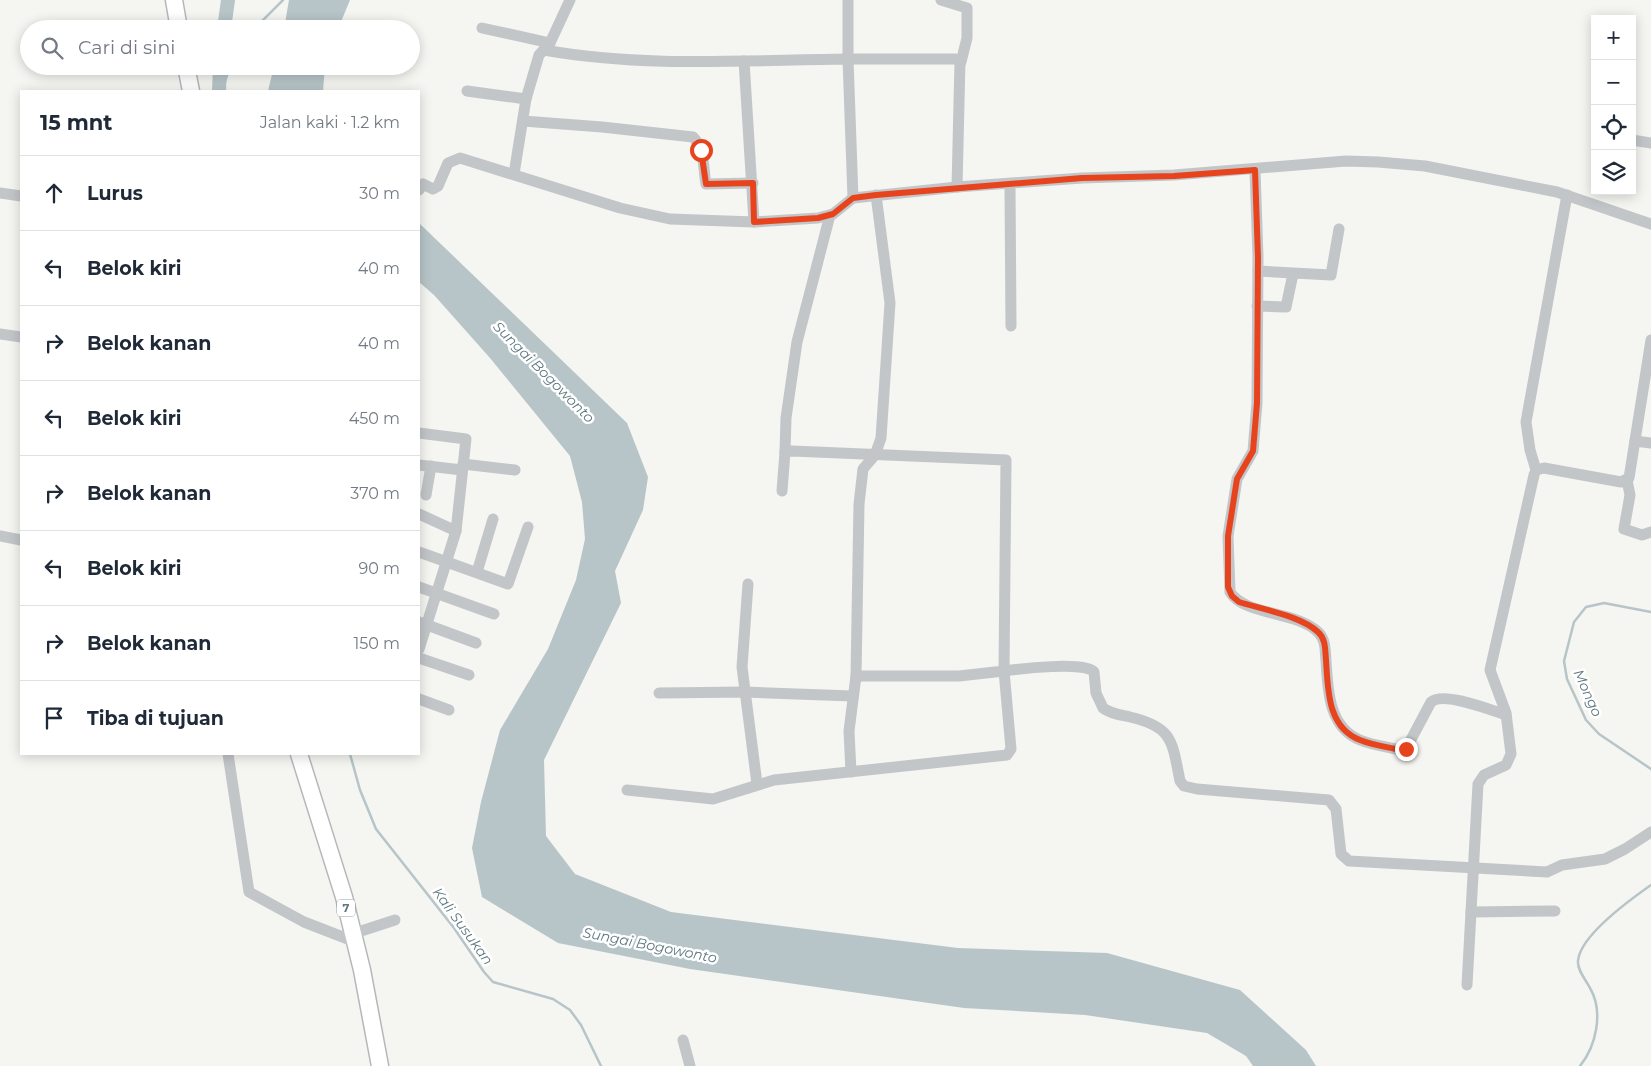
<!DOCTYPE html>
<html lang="id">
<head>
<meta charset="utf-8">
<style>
	body { margin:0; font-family:Montserrat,sans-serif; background:#f6f6f7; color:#1f2937 }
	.controls { position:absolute; right:15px; top:15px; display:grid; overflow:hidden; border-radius:0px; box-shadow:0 2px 12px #0003 }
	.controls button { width:45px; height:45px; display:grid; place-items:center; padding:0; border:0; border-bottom:1px solid #e0e1e3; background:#fff; color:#1f2937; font:25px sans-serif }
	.stop { position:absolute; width:15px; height:15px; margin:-11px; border:4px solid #e7441e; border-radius:50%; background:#fff }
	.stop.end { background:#e7441e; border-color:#fff; box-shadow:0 1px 5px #0008 }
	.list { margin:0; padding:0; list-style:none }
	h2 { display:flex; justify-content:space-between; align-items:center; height:65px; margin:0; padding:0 20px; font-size:21px }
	h2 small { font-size:16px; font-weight:400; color:#747a83 }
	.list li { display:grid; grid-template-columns:32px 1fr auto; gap:15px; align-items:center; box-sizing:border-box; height:75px; padding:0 20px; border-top:1px solid #e0e1e3 }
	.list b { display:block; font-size:19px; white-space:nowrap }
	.list em { font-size:16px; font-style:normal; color:#747a83 }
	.icon { flex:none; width:28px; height:28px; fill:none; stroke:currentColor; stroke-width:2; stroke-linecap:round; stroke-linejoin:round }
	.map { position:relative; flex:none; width:1651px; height:1066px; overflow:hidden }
	.search { position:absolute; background:#fff; box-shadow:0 2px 12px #0003; left:20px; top:20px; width:400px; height:55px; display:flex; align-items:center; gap:12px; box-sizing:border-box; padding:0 18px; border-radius:28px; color:#747a83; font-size:19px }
	.panel { position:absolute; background:#fff; box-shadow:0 2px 12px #0003; left:20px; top:90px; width:400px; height:665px; border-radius:0px }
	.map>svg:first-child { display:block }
	.water { fill:#b7c5c8 }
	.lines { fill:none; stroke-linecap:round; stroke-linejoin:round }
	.stream { stroke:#b7c5c8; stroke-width:2.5 }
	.river { stroke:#b7c5c8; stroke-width:14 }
	.highway-casing { stroke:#b5b8bb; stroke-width:19 }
	.minor { stroke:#c2c6c9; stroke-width:11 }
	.highway { stroke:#fff; stroke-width:16 }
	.route { stroke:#e7441e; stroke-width:6 }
	.labels { text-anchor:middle; stroke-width:5; stroke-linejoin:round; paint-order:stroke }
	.shield { fill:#fff; stroke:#929fa8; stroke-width:1 }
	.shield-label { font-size:11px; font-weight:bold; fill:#637683 }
	.water-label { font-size:14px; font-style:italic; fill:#5f7880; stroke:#fff }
</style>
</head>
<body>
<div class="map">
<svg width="1651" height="1066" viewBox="0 0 1651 1066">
	<rect width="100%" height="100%" fill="#f5f5f1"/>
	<g class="water">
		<path d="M 289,0 L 350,0 L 338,29 L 284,29 Z"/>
		<path d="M 274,66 L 325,66 L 323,91 L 268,91 Z"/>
		<path d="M 419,223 L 627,423 L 648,477 L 643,510 L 615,571 L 621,603 L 544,760 L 546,836 L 575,874 L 671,912 L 958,948 L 1107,953 L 1240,990 L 1306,1050 L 1316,1066 L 1253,1066 L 1246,1056 L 1207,1033 L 1085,1015 L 964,1008 L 690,969 L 558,943 L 482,897 L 472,848 L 481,802 L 500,730 L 548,649 L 576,580 L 585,539 L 582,502 L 570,456 L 490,358 L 434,295 L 419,282 Z"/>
	</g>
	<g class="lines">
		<g class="stream">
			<path d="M 254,29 L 283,0"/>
			<path d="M 222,91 L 230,66"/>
			<path d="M 1651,612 L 1604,603 L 1586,607 L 1574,622 L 1564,661 L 1567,679 L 1586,720 L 1599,734 L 1651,769"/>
			<path d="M 350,754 L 360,790 L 376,829 L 454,928 L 484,972 L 493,982 L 553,999 L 570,1010 L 581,1025 L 601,1066"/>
			<path d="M 1580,1066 C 1596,1046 1604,1012 1590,988 C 1586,980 1577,970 1578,961 C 1580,935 1631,899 1651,885"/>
		</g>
		<g class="river">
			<path d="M 224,29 L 228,0"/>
			<path d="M 219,91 L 220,66"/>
		</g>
		<defs>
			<g id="highway">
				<path d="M 174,0 L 179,29"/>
				<path d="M 186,66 L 191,91"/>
				<path d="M 299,754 L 344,897 L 362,970 L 380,1066"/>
			</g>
		</defs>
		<use href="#highway" class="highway-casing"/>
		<g class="minor">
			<path d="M 848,0 L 848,59 L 956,59 L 960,61 L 957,187 L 1082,178 L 1174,175 L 1346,161 L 1378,162 L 1425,166 L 1557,192 L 1651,224"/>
			<path d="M 941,0 L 967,8 L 967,38 L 961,62"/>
			<path d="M 482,28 L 550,43"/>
			<path d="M 544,50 C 645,68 747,60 848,59 L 853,198 L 957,187"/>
			<path d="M 744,61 L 754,222"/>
			<path d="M 467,91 L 526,99 L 539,55 L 550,43 L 570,0"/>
			<path d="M 523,121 L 602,127 L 693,137 C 705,149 703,168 706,184 L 753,183"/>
			<path d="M 1632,140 L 1651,143"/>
			<path d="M 1255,170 L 1258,257 L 1257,403 L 1253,451 L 1237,479 L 1228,536 L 1230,592 C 1245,616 1297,611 1318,632 C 1326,640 1325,650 1326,661 C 1328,689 1328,727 1360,740 C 1372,745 1387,747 1401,750 L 1406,749 L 1431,702 C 1443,691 1491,710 1506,715"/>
			<path d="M 514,174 L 526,99"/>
			<path d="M 1010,184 L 1011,326"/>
			<path d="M 419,190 L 423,184 L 433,189 L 438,186 L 448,163 L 460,158 L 620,208 L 670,219 L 754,222 L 818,218 L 833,214 L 853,198"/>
			<path d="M 0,193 L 21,196"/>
			<path d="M 1258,271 L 1331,275 L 1339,229"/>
			<path d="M 1257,306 L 1286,307 L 1293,274"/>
			<path d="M 0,334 L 21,337"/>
			<path d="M 419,433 L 466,439 L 456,531 L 419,649"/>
			<path d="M 1635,441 L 1651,443"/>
			<path d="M 785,452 L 786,418 L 797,342 L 830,215"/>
			<path d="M 463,464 L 515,470"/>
			<path d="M 419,465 L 462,470"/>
			<path d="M 1536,470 L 1530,450 L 1526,422 L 1567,195"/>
			<path d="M 1627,480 L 1630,495 L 1624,529 L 1642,535 L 1651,532"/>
			<path d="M 782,491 L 785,452 L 792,451 L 1006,460 L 1004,671 L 959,676 L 856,676"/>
			<path d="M 426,495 L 431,466"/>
			<path d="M 419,514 L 456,531"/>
			<path d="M 0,536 L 21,540"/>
			<path d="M 419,552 L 508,584 L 528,527"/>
			<path d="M 477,572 L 493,519"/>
			<path d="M 748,584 L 742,667 L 757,784"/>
			<path d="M 419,587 L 494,614"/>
			<path d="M 419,622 L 476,643"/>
			<path d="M 419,658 L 469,675"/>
			<path d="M 659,693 L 745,692 L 852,696"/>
			<path d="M 419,699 L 449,710"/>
			<path d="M 228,754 L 249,892 L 304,922 L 353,941"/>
			<path d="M 851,772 L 849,731 L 856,676 L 859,504 L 863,469 L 875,455 L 881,438 L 890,303 L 876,195"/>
			<path d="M 627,790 L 713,799 L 774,780 L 1007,755 L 1011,749 L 1004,671 C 1019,669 1086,661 1094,672 L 1096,693 L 1103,708 C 1111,714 1121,715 1130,717 C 1173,727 1172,741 1180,781 L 1184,786 L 1197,789 L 1329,800 L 1336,809 L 1341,854 L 1349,861 L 1547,872 L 1562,865 L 1605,859 L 1625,849 L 1651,832"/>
			<path d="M 1471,912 L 1555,911"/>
			<path d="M 352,934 L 395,920"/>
			<path d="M 1467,985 L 1478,784 L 1484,775 L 1506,765 L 1511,754 L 1506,713 L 1490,670 L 1534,475 L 1536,470 L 1544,468 L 1621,482 L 1629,478 L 1651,340"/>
			<path d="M 683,1040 L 690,1066"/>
		</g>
		<use href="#highway" class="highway"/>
	</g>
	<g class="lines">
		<path class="route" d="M 701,150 L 706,184 L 753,183 L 754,222 L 818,218 L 833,214 L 853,198 L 876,195 L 1082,178 L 1174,176 L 1255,170 L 1258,258 L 1257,403 L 1253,451 L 1237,479 L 1228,536 L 1228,587 L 1232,596 L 1239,602 C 1261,609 1301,616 1318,632 C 1326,639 1325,650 1326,660 C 1328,689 1327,727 1360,740 C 1372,745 1387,747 1401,750 L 1406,749"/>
	</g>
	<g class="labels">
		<rect class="shield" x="337" y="899.5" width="18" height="17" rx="4"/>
		<g class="shield-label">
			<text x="346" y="912">7</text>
		</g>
		<g class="water-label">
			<text transform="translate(544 372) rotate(45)" y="5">Sungai Bogowonto</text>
			<text transform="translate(1588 693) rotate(66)" y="5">Mongo</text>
			<text transform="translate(463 926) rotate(54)" y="5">Kali Susukan</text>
			<text transform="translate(650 945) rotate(11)" y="5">Sungai Bogowonto</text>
		</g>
	</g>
</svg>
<div class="controls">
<button>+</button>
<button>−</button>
<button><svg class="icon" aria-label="locate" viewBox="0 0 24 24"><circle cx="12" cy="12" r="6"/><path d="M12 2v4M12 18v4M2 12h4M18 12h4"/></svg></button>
<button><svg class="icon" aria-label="layers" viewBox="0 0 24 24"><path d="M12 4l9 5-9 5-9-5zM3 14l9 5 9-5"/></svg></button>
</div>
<div class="stop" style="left:701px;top:150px"></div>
<div class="stop end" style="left:1406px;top:749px"></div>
<div class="search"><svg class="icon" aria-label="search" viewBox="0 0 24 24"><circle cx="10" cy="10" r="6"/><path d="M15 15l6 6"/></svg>Cari di sini</div>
<section class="panel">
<h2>15 mnt<small>Jalan kaki · 1.2 km</small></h2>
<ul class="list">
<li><svg class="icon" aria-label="ahead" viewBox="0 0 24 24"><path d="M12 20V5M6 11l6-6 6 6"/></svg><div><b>Lurus</b></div><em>30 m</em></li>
<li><svg class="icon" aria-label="left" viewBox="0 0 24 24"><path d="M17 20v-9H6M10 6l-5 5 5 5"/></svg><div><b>Belok kiri</b></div><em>40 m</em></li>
<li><svg class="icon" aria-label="right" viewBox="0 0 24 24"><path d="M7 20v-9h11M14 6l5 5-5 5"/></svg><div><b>Belok kanan</b></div><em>40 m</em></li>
<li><svg class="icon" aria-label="left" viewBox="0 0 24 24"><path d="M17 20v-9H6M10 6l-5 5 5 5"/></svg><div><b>Belok kiri</b></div><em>450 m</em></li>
<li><svg class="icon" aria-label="right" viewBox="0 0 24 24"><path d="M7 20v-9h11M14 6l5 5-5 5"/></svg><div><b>Belok kanan</b></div><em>370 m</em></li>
<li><svg class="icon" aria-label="left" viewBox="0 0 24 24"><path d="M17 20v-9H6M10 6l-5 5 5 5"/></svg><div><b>Belok kiri</b></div><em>90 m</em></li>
<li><svg class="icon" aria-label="right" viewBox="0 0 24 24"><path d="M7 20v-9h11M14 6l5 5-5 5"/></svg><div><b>Belok kanan</b></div><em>150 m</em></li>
<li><svg class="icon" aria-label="arrive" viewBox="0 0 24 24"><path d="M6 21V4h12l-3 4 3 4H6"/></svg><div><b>Tiba di tujuan</b></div></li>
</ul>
</section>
</div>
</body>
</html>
